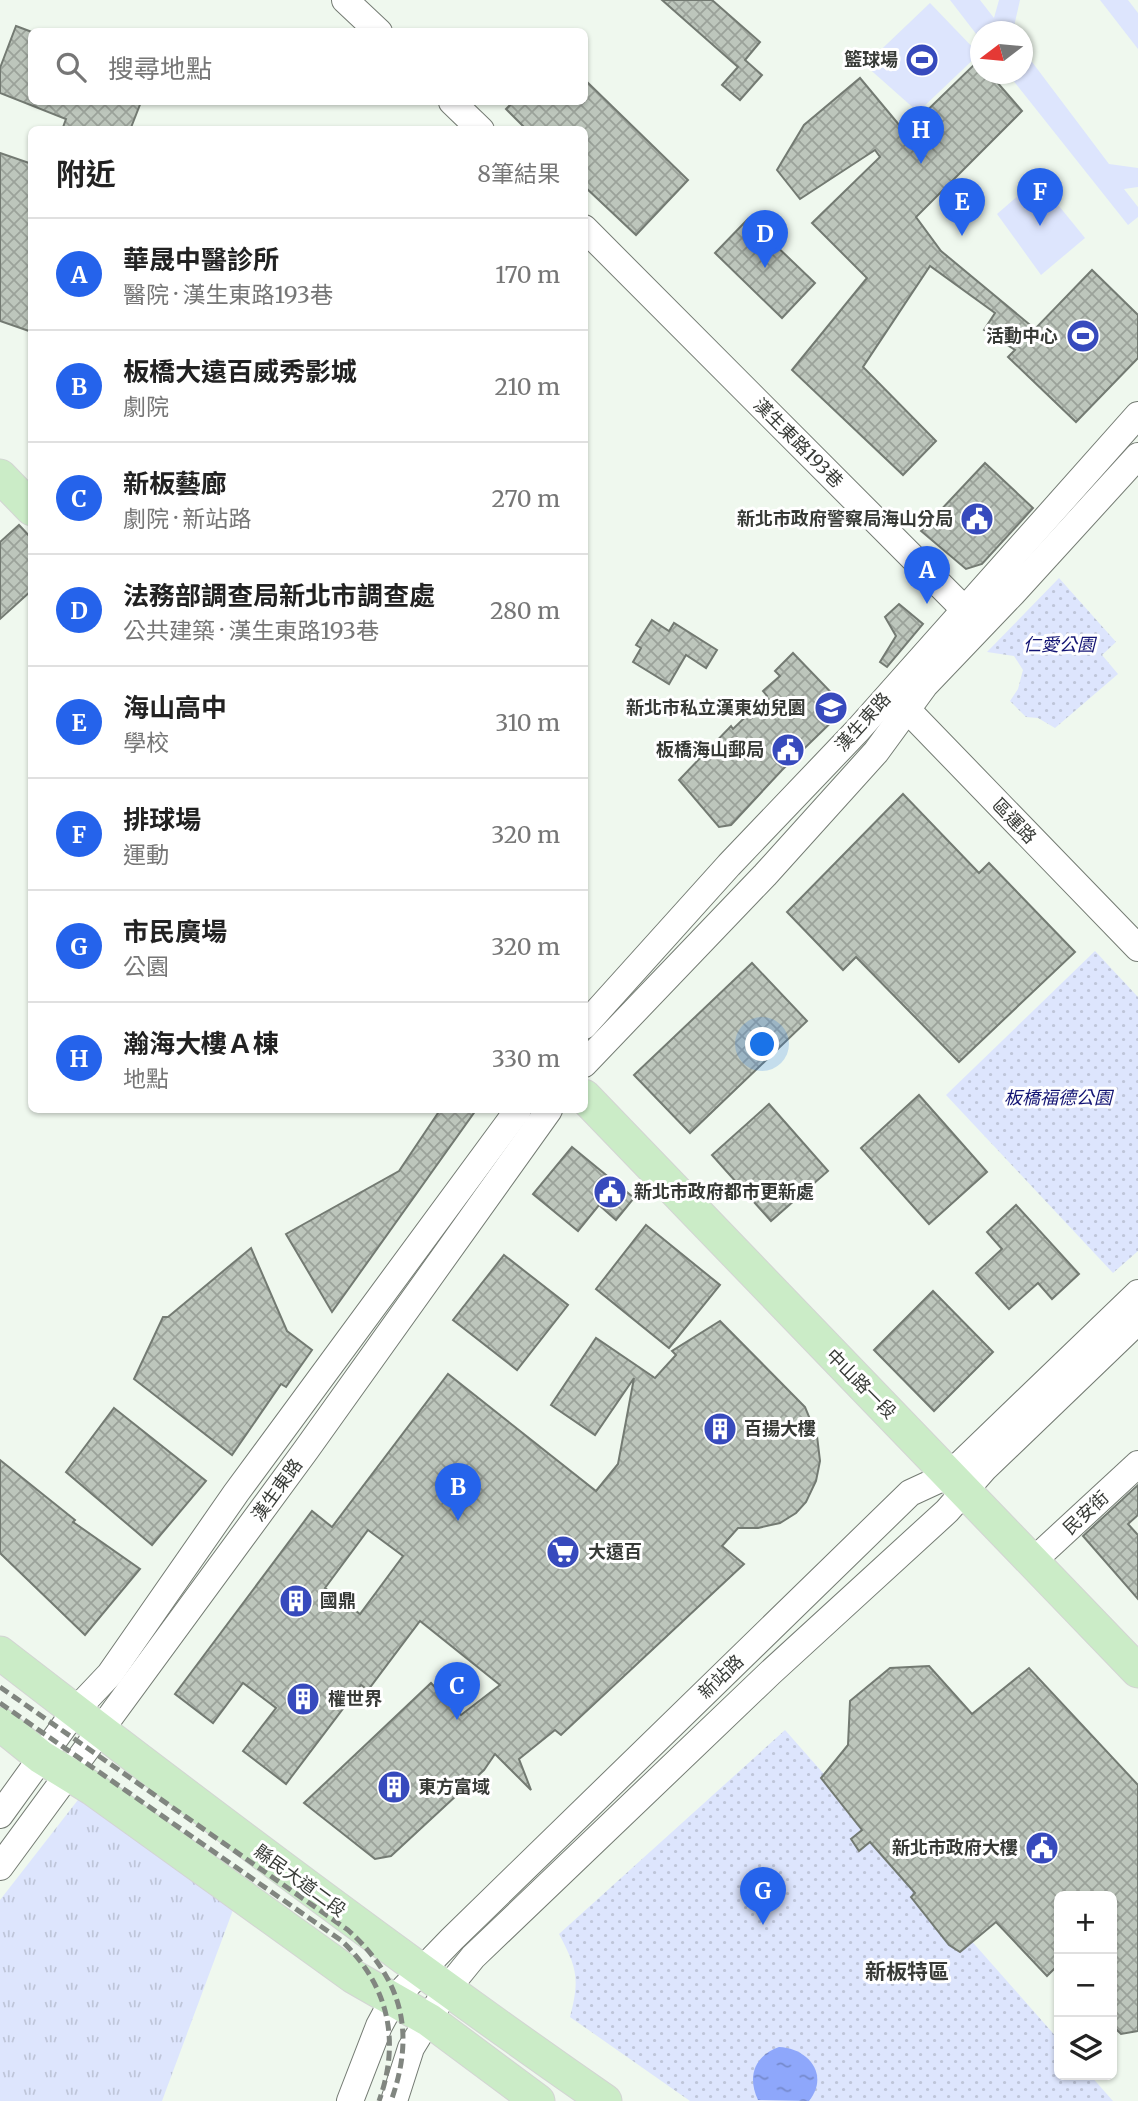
<!DOCTYPE html>
<html lang="zh-TW">
<head>
<meta charset="utf-8">
<style>
	body { margin:0; font-family:Merriweather,"Noto Sans TC",serif; background:#f6f6f6; color:#222 }
	.controls { position:absolute; right:21px; bottom:21px; display:grid; overflow:hidden; border-radius:10px; box-shadow:0 2px 5px #0004 }
	.controls button { width:63px; height:63px; display:grid; place-items:center; padding:0; border:0; border-bottom:2px solid #e0e0e0; background:#fff; color:#222; font:35px sans-serif }
	.compass { position:absolute; left:970px; top:21px; width:63px; height:63px; border-radius:50%; background:#fff; box-shadow:0 2px 5px #0004; rotate:254deg }
	.you { position:absolute; left:763px; top:1045px; width:24px; height:24px; margin:-18px; border:5px solid #fff; border-radius:50%; background:#1a73e8; box-shadow:0 0 0 10px #1a73e833 }
	.badge { display:grid; place-items:center; width:46px; height:46px; border-radius:50%; background:#2563eb; color:#fff; font-size:23px; font-weight:700 }
	.pin { position:absolute; translate:-50% -58px; filter:drop-shadow(0 2px 4px #0008) }
	.pin::after { content:''; position:absolute; top:37px; width:24px; height:21px; background:inherit; clip-path:polygon(0 0,100% 0,50% 100%) }
	.list { margin:0; padding:0; list-style:none }
	h2 { display:flex; justify-content:space-between; align-items:center; height:91px; margin:0; padding:0 28px; font-size:30px }
	h2 small { font-size:23px; font-weight:400; color:#767676 }
	.list li { display:grid; grid-template-columns:46px 1fr auto; gap:21px; align-items:center; box-sizing:border-box; height:112px; padding:0 28px; border-top:2px solid #e0e0e0 }
	.list b { display:block; font-size:26px; white-space:nowrap }
	.list p { margin:0; font-size:23px; white-space:nowrap; color:#767676 }
	.list em { font-size:23px; font-style:normal; color:#767676 }
	.icon { flex:none; width:38px; height:38px; fill:none; stroke:currentColor; stroke-width:2; stroke-linecap:round; stroke-linejoin:round }
	.map { position:relative; flex:none; width:1138px; height:2101px; overflow:hidden }
	.search { position:absolute; background:#fff; box-shadow:0 2px 5px #0004; left:28px; top:28px; width:560px; height:77px; display:flex; align-items:center; gap:18px; box-sizing:border-box; padding:0 24px; border-radius:10px; color:#767676; font-size:26px }
	.panel { position:absolute; background:#fff; box-shadow:0 2px 5px #0004; left:28px; top:126px; width:560px; height:987px; border-radius:10px }
	.map>svg:first-child { display:block }
	.grass { fill:url(#grass-tufts) }
	.park { fill:url(#park-dots) }
	.garden { fill:#dde5fd }
	.water { fill:url(#water-ripples) }
	.building { fill:url(#building-cross-hatch); stroke:#737a72; stroke-width:2; fill-rule:evenodd }
	.lines { fill:none; stroke-linecap:round; stroke-linejoin:round }
	.minor-casing { stroke:#747b73; stroke-width:28 }
	.major-casing { stroke:#d3d4d3; stroke-width:35 }
	.minor { stroke:#fff; stroke-width:26 }
	.major { stroke:#cbecc7; stroke-width:33 }
	.rail { stroke:#818680; stroke-width:5; stroke-dasharray:10 5; stroke-linecap:butt }
	.labels { text-anchor:middle; stroke-width:6; stroke-linejoin:round; paint-order:stroke }
	.poi-label { font-size:18px; font-weight:bold; fill:#383b37; stroke:#fff; text-anchor:end }
	.street-label { font-size:18px; fill:#383b37; stroke:#fff }
	.park-label { font-size:18px; font-style:italic; fill:#131474; stroke:#fff }
	.quarter-label { font-size:21px; font-weight:bold; fill:#383b37; stroke:#fff }
</style>
</head>
<body>
<div class="map">
<svg width="1138" height="2101" viewBox="0 0 1138 2101">
	<defs>
		<pattern id="grass-tufts" width="24" height="20" patternUnits="userSpaceOnUse" patternTransform="scale(1.75)"><rect width="24" height="20" fill="#dde5fd"/><path d="M3 7l-1-3M5 7V3M7 7l1-3M15 17l-1-3M17 17v-4M19 17l1-3" fill="none" stroke="#bec5d9"/></pattern>
		<pattern id="park-dots" width="8" height="8" patternUnits="userSpaceOnUse" patternTransform="scale(1.75)"><rect width="8" height="8" fill="#dde5fd"/><path d="M2 2h.1M6 6h.1" fill="none" stroke="#bec5d9" stroke-width="1.8" stroke-linecap="round"/></pattern>
		<pattern id="water-ripples" width="26" height="14" patternUnits="userSpaceOnUse" patternTransform="scale(1.75)"><rect width="26" height="14" fill="#8ea7fb"/><path d="M2 4q2-2 4 0t4 0M15 11q2-2 4 0t4 0" fill="none" stroke="#7589cc"/></pattern>
		<pattern id="building-cross-hatch" width="8" height="8" patternUnits="userSpaceOnUse" patternTransform="scale(1.75)"><rect width="8" height="8" fill="#bdc6bc"/><path d="M0 0l8 8M0 8l8-8" fill="none" stroke="#9ba29a"/></pattern>
	</defs>
	<rect width="100%" height="100%" fill="#eff8ee"/>
	<path class="grass" d="M 81,1796 L 233,1910 L 162,2101 L 0,2101 L 0,1900 Z"/>
	<g class="park">
		<path d="M 1059,578 L 1116,642 L 1102,655 L 1118,674 L 1055,728 L 1038,718 L 1026,717 L 1010,701 L 1018,689 L 1023,670 L 1014,656 L 987,652 Z"/>
		<path d="M 1095,951 L 1138,997 L 1138,1251 L 1113,1273 L 946,1095 Z"/>
		<path d="M 785,1730 L 1059,2040 L 1059,2075 L 1090,2075 L 1113,2101 L 690,2101 L 570,2017 C 580,1978 577,1968 559,1934 Z"/>
	</g>
	<g class="garden">
		<path d="M 950,0 L 980,0 L 994,18 L 999,0 L 1020,0 L 1013,31 L 981,32 L 980,39 Z"/>
		<path d="M 1100,0 L 1128,0 L 1138,13 L 1138,49 Z"/>
		<path d="M 930,3 L 979,54 L 918,112 L 865,65 Z"/>
		<path d="M 1023,50 L 1109,164 L 1138,168 L 1138,187 L 1124,189 L 1138,207 L 1138,217 L 1128,225 L 1008,74 L 1023,74 Z"/>
		<path d="M 1037,179 L 1085,238 L 1041,275 L 997,214 Z"/>
	</g>
	<path class="water" d="M 779,2047 C 808,2048 830,2075 809,2101 L 758,2100 C 747,2077 754,2056 779,2047 Z"/>
	<g class="building">
		<path d="M 662,0 L 712,0 L 760,42 L 745,60 L 762,75 L 740,100 L 722,85 L 738,67 Z"/>
		<path d="M 16,26 L 32,32 L 32,102 L 141,102 L 130,130 L 62,130 L 66,119 L 0,93 L 0,68 Z"/>
		<path d="M 981,58 L 981,74 L 990,74 L 1022,111 L 916,217 L 941,251 L 1035,329 L 1092,270 L 1138,315 L 1138,358 L 1076,422 L 1008,357 L 1015,350 L 984,330 L 995,313 L 930,266 L 863,367 L 936,441 L 903,475 L 792,370 L 867,278 L 812,223 L 880,157 L 875,150 L 800,199 L 777,170 L 804,125 L 860,78 L 905,132 Z"/>
		<path d="M 584,79 L 688,180 L 636,235 L 584,186 L 584,130 L 527,130 L 506,109 L 513,102 L 584,102 Z"/>
		<path d="M 0,153 L 32,164 L 32,332 L 0,321 Z"/>
		<path d="M 748,219 L 815,283 L 782,318 L 715,253 Z"/>
		<path d="M 985,463 L 1033,508 L 982,564 L 966,569 L 921,531 Z"/>
		<path d="M 19,525 L 32,539 L 32,590 L 0,619 L 0,542 Z"/>
		<path d="M 899,604 L 923,624 L 887,667 L 880,662 L 896,636 L 885,617 Z"/>
		<path d="M 652,620 L 669,631 L 674,623 L 717,650 L 706,668 L 686,655 L 669,684 L 633,662 L 641,648 L 636,645 Z"/>
		<path d="M 793,653 L 846,708 L 782,770 L 731,825 L 719,827 L 679,780 L 731,726 L 733,729 L 767,696 L 763,691 L 780,676 L 775,671 Z"/>
		<path d="M 903,794 L 979,873 L 989,863 L 1075,952 L 959,1062 L 856,957 L 843,970 L 787,912 Z"/>
		<path d="M 752,963 L 807,1021 L 690,1133 L 634,1075 Z"/>
		<path d="M 919,1095 L 987,1172 L 929,1224 L 861,1148 Z"/>
		<path d="M 769,1104 L 828,1171 L 771,1221 L 712,1155 Z"/>
		<path d="M 440,1110 L 476,1110 L 332,1312 L 286,1234 L 399,1171 Z"/>
		<path d="M 572,1147 L 634,1198 L 616,1220 L 599,1205 L 578,1231 L 533,1194 Z"/>
		<path d="M 1016,1205 L 1079,1274 L 1052,1299 L 1038,1283 L 1009,1309 L 976,1273 L 1002,1249 L 987,1232 Z"/>
		<path d="M 646,1225 L 720,1285 L 669,1348 L 596,1289 Z"/>
		<path d="M 251,1248 L 287,1331 L 312,1350 L 286,1387 L 281,1384 L 232,1455 L 134,1379 L 163,1317 L 168,1317 Z"/>
		<path d="M 504,1255 L 568,1305 L 517,1370 L 453,1320 Z"/>
		<path d="M 933,1291 L 993,1352 L 934,1411 L 874,1350 Z"/>
		<path d="M 720,1321 L 805,1407 L 817,1436 L 820,1461 L 816,1481 L 806,1502 L 796,1513 L 780,1523 L 758,1528 L 738,1528 L 722,1546 L 744,1564 L 561,1735 L 555,1730 L 519,1759 L 531,1790 L 495,1754 L 484,1770 L 391,1856 L 375,1859 L 304,1803 L 431,1683 L 461,1715 L 500,1685 L 420,1621 L 368,1690 L 361,1685 L 286,1784 L 243,1751 L 276,1708 L 243,1683 L 213,1723 L 175,1694 L 312,1511 L 332,1527 L 448,1374 L 596,1491 L 618,1464 L 634,1378 L 595,1435 L 551,1405 L 596,1338 L 655,1378 L 676,1355 L 672,1351 ZM 368,1530 L 403,1556 L 360,1614 L 325,1588 Z"/>
		<path d="M 114,1408 L 206,1481 L 152,1545 L 66,1472 Z"/>
		<path d="M 0,1460 L 75,1520 L 73,1522 L 140,1569 L 85,1635 L 0,1553 Z"/>
		<path d="M 1138,1485 L 1138,1515 L 1128,1524 L 1138,1535 L 1138,1599 L 1083,1536 Z"/>
		<path d="M 929,1666 L 972,1714 L 1029,1668 L 1138,1785 L 1138,2031 L 1121,2034 L 1112,2025 L 1112,1896 L 1059,1896 L 1059,1964 L 1047,1976 L 996,1922 L 960,1952 L 949,1945 L 911,1897 L 915,1893 L 870,1842 L 859,1851 L 851,1839 L 862,1830 L 821,1778 L 848,1745 L 850,1701 L 890,1668 Z"/>
	</g>
	<g class="lines">
		<defs>
			<g id="minor">
				<path d="M 345,0 L 379,32"/>
				<path d="M 452,102 L 481,130"/>
				<path d="M 584,228 L 965,610 L 979,621"/>
				<path d="M 896,698 L 1138,948"/>
				<path d="M 584,1026 L 729,865 L 856,732 L 1138,415"/>
				<path d="M 584,1064 L 765,875 L 876,752 L 925,685 L 1013,593 L 1138,456"/>
				<path d="M 1033,1561 L 1138,1464"/>
				<path d="M 0,1815 L 75,1711 L 110,1674 L 236,1493 L 518,1110"/>
				<path d="M 0,1867 L 306,1450 L 549,1110"/>
				<path d="M 350,2101 L 379,2026 L 393,2000 L 452,1939 L 910,1493 L 949,1475 L 1138,1293"/>
				<path d="M 394,2101 L 411,2048 L 447,1989 L 473,1957 L 770,1673 L 947,1511 L 984,1469 L 1138,1321"/>
			</g>
			<g id="major">
				<path d="M 0,476 L 32,509"/>
				<path d="M 584,1096 L 1138,1671"/>
				<path d="M 0,1653 C 199,1807 399,1958 605,2101"/>
				<path d="M 0,1724 L 41,1757 L 93,1789 L 354,1977 L 429,2020 L 538,2101"/>
			</g>
		</defs>
		<use href="#minor" class="minor-casing"/>
		<use href="#major" class="major-casing"/>
		<use href="#minor" class="minor"/>
		<use href="#major" class="major"/>
		<g class="rail">
			<path d="M 0,1687 L 348,1930 C 402,1979 416,2032 391,2101"/>
			<path d="M 0,1703 L 342,1941 C 388,1985 401,2040 379,2101"/>
		</g>
	</g>
	<defs>
		<symbol id="stadium-disc" viewBox="-11 -11 22 22"><circle r="9.5" fill="#374abd" stroke="#fff"/><path d="M0-5a6.5 5 0 1 0 0 10a6.5 5 0 1 0 0-10ZM-3.5-1.8h7v3.6h-7Z" fill="#fff"/></symbol>
		<symbol id="civic-disc" viewBox="-11 -11 22 22"><circle r="9.5" fill="#374abd" stroke="#fff"/><path d="M-.6-6.5H3V-4.5H.6V-3L4-1V1h2V6H-6V1h2V-1L-.6-3ZM-1.2 2.5V6h2.4V2.5Z" fill="#fff"/></symbol>
		<symbol id="school-disc" viewBox="-11 -11 22 22"><circle r="9.5" fill="#374abd" stroke="#fff"/><path d="M0-5L7-2L0 1L-7-2ZM-4 1L0 2.5L4 1V4Q0 6-4 4Z" fill="#fff"/></symbol>
		<symbol id="building-disc" viewBox="-11 -11 22 22"><circle r="9.5" fill="#374abd" stroke="#fff"/><path d="M-4-6H4V6H1V3H-1V6H-4ZM-2.5-4.3h1.7v1.8h-1.7ZM.8-4.3h1.7v1.8H.8ZM-2.5-1h1.7V.8h-1.7ZM.8-1h1.7V.8H.8Z" fill="#fff"/></symbol>
		<symbol id="supermarket-disc" viewBox="-11 -11 22 22"><circle r="9.5" fill="#374abd" stroke="#fff"/><path d="M-6-5.5h2.5l.6 2H6L4.5 2H-2.5L-4.4-4H-6ZM-1.5 3.2a1.3 1.3 0 1 0 .1 0ZM3 3.2a1.3 1.3 0 1 0 .1 0Z" fill="#fff"/></symbol>
	</defs>
	<g fill-rule="evenodd">
		<use href="#stadium-disc" x="903" y="41" width="38" height="38"/>
		<use href="#stadium-disc" x="1064" y="317" width="38" height="38"/>
		<use href="#civic-disc" x="958" y="500" width="38" height="38"/>
		<use href="#school-disc" x="812" y="689" width="38" height="38"/>
		<use href="#civic-disc" x="769" y="731" width="38" height="38"/>
		<use href="#civic-disc" x="591" y="1173" width="38" height="38"/>
		<use href="#building-disc" x="701" y="1410" width="38" height="38"/>
		<use href="#supermarket-disc" x="544" y="1533" width="38" height="38"/>
		<use href="#building-disc" x="277" y="1582" width="38" height="38"/>
		<use href="#building-disc" x="284" y="1680" width="38" height="38"/>
		<use href="#building-disc" x="375" y="1768" width="38" height="38"/>
		<use href="#civic-disc" x="1023" y="1829" width="38" height="38"/>
	</g>
	<g class="labels">
		<g class="poi-label">
			<text x="898" y="66">籃球場</text>
			<text x="1058" y="342">活動中心</text>
			<text x="953" y="525">新北市政府警察局海山分局</text>
			<text x="806" y="714">新北市私立漢東幼兒園</text>
			<text x="764" y="756">板橋海山郵局</text>
			<text x="634" y="1198" text-anchor="start">新北市政府都市更新處</text>
			<text x="744" y="1435" text-anchor="start">百揚大樓</text>
			<text x="588" y="1558" text-anchor="start">大遠百</text>
			<text x="320" y="1607" text-anchor="start">國鼎</text>
			<text x="328" y="1705" text-anchor="start">權世界</text>
			<text x="418" y="1793" text-anchor="start">東方富域</text>
			<text x="1018" y="1854">新北市政府大樓</text>
		</g>
		<g class="street-label">
			<text transform="translate(798 443) rotate(45)" y="6">漢生東路193巷</text>
			<text transform="translate(863 722) rotate(-48)" y="6">漢生東路</text>
			<text transform="translate(1014 821) rotate(46)" y="6">區運路</text>
			<text transform="translate(861 1384) rotate(45)" y="6">中山路一段</text>
			<text transform="translate(277 1490) rotate(-54)" y="6">漢生東路</text>
			<text transform="translate(1086 1513) rotate(-43)" y="6">民安街</text>
			<text transform="translate(721 1677) rotate(-44)" y="6">新站路</text>
			<text transform="translate(300 1881) rotate(36)" y="6">縣民大道二段</text>
		</g>
		<g class="park-label">
			<text x="1059" y="651">仁愛公園</text>
			<text x="1058" y="1104">板橋福德公園</text>
		</g>
		<g class="quarter-label">
			<text x="907" y="1979">新板特區</text>
		</g>
	</g>
</svg>
<div class="controls">
<button>+</button>
<button>−</button>
<button><svg class="icon" aria-label="layers" viewBox="0 0 24 24"><path d="M12 4l9 5-9 5-9-5zM3 14l9 5 9-5"/></svg></button>
</div>
<svg class="compass" viewBox="-18 -18 36 36"><path d="M0-13l5 13h-10z" fill="#e53935"/><path d="M0 13l5-13h-10z" fill="#767676"/></svg>
<div class="you"></div>
<div class="pin badge" style="left:927px;top:604px">A</div>
<div class="pin badge" style="left:458px;top:1521px">B</div>
<div class="pin badge" style="left:457px;top:1720px">C</div>
<div class="pin badge" style="left:765px;top:268px">D</div>
<div class="pin badge" style="left:962px;top:236px">E</div>
<div class="pin badge" style="left:1040px;top:226px">F</div>
<div class="pin badge" style="left:763px;top:1925px">G</div>
<div class="pin badge" style="left:921px;top:164px">H</div>
<div class="search"><svg class="icon" aria-label="search" viewBox="0 0 24 24"><circle cx="10" cy="10" r="6"/><path d="M15 15l6 6"/></svg>搜尋地點</div>
<section class="panel">
<h2>附近<small>8筆結果</small></h2>
<ul class="list">
<li><span class="badge">A</span><div><b>華晟中醫診所</b><p>醫院 · 漢生東路193巷</p></div><em>170 m</em></li>
<li><span class="badge">B</span><div><b>板橋大遠百威秀影城</b><p>劇院</p></div><em>210 m</em></li>
<li><span class="badge">C</span><div><b>新板藝廊</b><p>劇院 · 新站路</p></div><em>270 m</em></li>
<li><span class="badge">D</span><div><b>法務部調查局新北市調查處</b><p>公共建築 · 漢生東路193巷</p></div><em>280 m</em></li>
<li><span class="badge">E</span><div><b>海山高中</b><p>學校</p></div><em>310 m</em></li>
<li><span class="badge">F</span><div><b>排球場</b><p>運動</p></div><em>320 m</em></li>
<li><span class="badge">G</span><div><b>市民廣場</b><p>公園</p></div><em>320 m</em></li>
<li><span class="badge">H</span><div><b>瀚海大樓Ａ棟</b><p>地點</p></div><em>330 m</em></li>
</ul>
</section>
</div>
</body>
</html>
